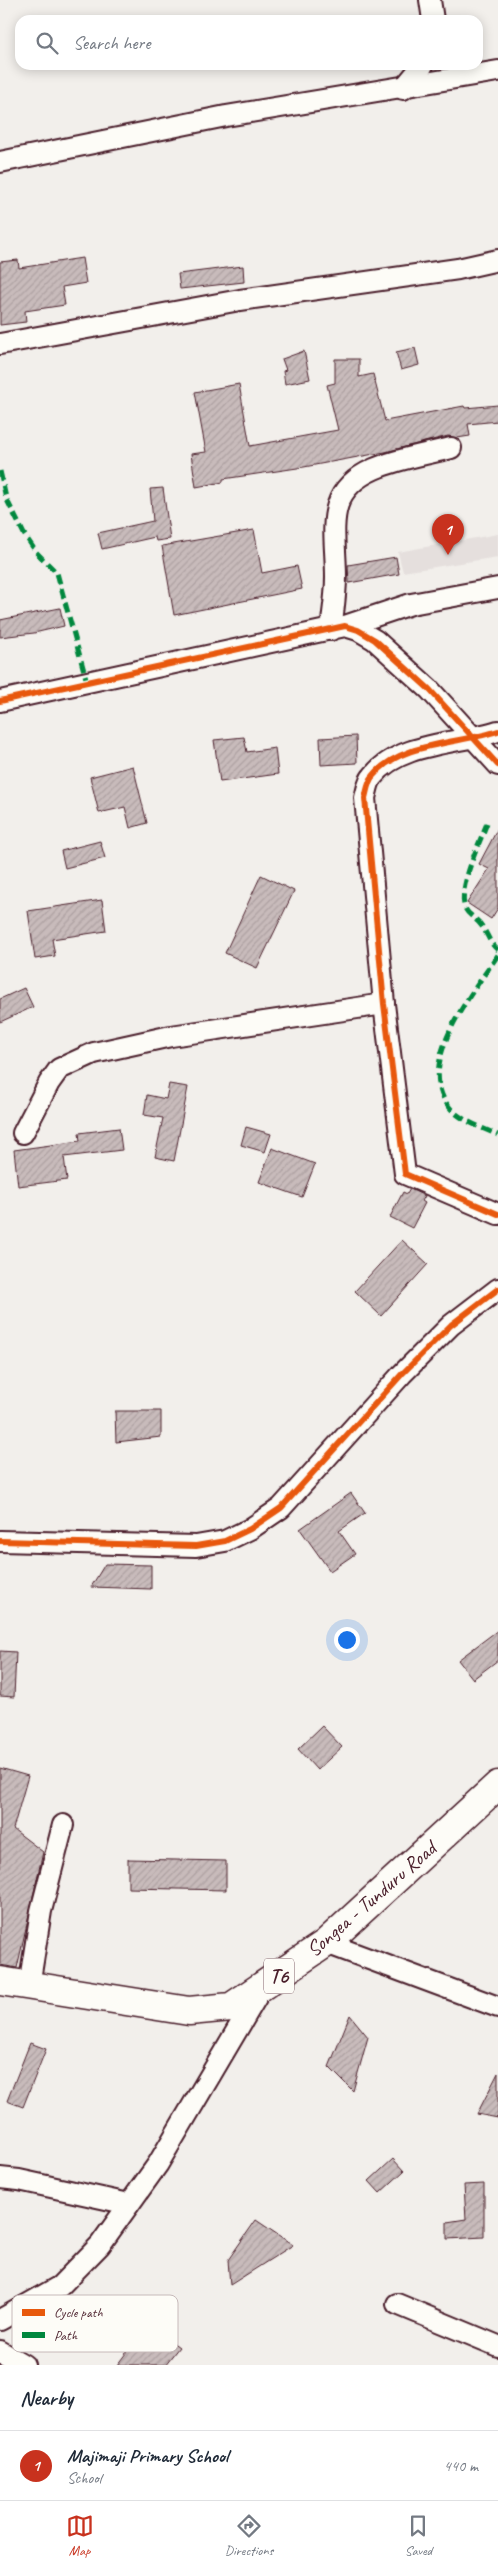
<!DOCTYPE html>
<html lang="en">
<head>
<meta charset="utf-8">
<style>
	body { margin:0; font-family:Caveat,sans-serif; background:#f2f2f3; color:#1f2937 }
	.you { position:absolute; left:346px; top:1639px; width:18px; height:18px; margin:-12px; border:4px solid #fff; border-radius:50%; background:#1a73e8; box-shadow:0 0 0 8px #1a73e833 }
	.badge { display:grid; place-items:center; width:32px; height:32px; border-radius:50%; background:#c8321e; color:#fff; font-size:16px; font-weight:700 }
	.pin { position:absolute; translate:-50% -41px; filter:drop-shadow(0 1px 2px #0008) }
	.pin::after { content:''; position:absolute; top:26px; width:18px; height:15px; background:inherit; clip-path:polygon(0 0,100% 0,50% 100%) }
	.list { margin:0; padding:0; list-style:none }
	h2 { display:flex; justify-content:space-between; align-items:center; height:65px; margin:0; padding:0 20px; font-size:21px }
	h2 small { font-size:16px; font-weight:400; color:#747a83 }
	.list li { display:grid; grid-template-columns:32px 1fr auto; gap:15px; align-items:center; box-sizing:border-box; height:70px; padding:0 20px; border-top:1px solid #e0e1e3 }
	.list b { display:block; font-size:19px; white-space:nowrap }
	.list p { margin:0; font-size:16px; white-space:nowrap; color:#747a83 }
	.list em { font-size:16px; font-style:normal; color:#747a83 }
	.icon { flex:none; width:28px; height:28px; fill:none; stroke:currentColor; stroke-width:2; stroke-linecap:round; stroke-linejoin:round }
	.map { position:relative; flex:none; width:498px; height:2365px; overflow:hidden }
	.search { position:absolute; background:#fff; box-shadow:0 2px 12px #0003; left:15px; right:15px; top:15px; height:55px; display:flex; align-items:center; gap:12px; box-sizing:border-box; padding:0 18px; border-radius:15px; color:#747a83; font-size:19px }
	.sheet { height:135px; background:#fff }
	nav { display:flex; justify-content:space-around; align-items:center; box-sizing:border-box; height:70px; border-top:1px solid #e0e1e3; background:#fff; font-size:14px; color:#747a83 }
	nav a { display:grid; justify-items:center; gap:2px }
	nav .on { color:#c8321e }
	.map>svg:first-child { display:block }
	.built { fill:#e5dfdd }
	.building { fill:url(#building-hatch); stroke:#4a1f2b }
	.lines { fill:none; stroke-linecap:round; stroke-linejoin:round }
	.minor-casing { stroke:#4a1f2b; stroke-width:24 }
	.highway-casing { stroke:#4a1f2b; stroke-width:31 }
	.minor { stroke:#fdfcf7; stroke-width:20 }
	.highway { stroke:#fdfcf7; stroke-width:28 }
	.quiet { stroke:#00873e; stroke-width:5; stroke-dasharray:10 5; stroke-linecap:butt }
	.cycleway-casing { stroke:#fdfcf7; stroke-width:9 }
	.cycleway { stroke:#e8590c; stroke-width:6 }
	.labels { text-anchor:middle; stroke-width:4; stroke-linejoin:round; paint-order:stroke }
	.shield { fill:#fdfcf7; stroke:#806168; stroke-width:1 }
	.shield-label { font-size:20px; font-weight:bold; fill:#4a1f2b }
	.street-label { font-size:21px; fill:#4a1f2b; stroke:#fdfcf7 }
	.key { fill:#fdfcf7; stroke:#c7baba; stroke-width:1 }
	.key-label { font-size:14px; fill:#4a1f2b }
</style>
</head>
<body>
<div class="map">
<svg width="498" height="2365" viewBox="0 0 498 2365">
	<defs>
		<pattern id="building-hatch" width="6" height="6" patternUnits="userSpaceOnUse" patternTransform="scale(1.25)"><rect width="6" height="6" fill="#c8bbbb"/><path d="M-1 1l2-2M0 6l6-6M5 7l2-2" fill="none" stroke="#ada0a1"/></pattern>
	</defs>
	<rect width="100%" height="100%" fill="#f2efeb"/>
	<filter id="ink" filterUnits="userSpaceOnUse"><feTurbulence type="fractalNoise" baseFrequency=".02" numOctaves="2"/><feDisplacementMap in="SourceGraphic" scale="10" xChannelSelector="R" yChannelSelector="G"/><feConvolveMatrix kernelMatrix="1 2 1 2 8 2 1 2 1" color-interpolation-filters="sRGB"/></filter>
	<g filter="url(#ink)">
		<path class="built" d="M 498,534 L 498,557 L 403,572 L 398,552 Z"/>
		<g class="building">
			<path d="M 82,258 L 86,283 L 62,287 L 65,305 L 25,311 L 26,322 L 0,325 L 0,262 L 18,260 L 19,268 Z"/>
			<path d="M 243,266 L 244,282 L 180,289 L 178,274 Z"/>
			<path d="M 415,348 L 419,365 L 401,370 L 396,352 Z"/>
			<path d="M 304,351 L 310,379 L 285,384 L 283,371 L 286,370 L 282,359 Z"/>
			<path d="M 335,359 L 359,359 L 359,377 L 373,374 L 385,421 L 464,406 L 465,408 L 498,405 L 498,421 L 468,424 L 470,436 L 457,438 L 448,436 L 385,452 L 304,467 L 223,479 L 223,482 L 196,487 L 191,454 L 206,452 L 195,392 L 239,384 L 250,446 L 338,430 L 327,385 L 335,383 Z"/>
			<path d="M 163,488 L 170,539 L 156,541 L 155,537 L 102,549 L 98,533 L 153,521 L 150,489 Z"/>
			<path d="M 254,530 L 262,573 L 297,566 L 302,589 L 174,615 L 162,546 Z"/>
			<path d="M 396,557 L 399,574 L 349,583 L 348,565 Z"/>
			<path d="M 60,608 L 64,626 L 34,633 L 0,637 L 0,620 Z"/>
			<path d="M 356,736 L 357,763 L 321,765 L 320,738 Z"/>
			<path d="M 244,737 L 247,752 L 275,748 L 278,774 L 220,782 L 214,740 Z"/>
			<path d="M 133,766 L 147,823 L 130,828 L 125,807 L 99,813 L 90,777 Z"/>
			<path d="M 498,828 L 498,908 L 491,919 L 467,903 L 489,869 L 479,864 Z"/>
			<path d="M 100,841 L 105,858 L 65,868 L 61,851 Z"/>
			<path d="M 261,875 L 294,891 L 257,968 L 225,953 Z"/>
			<path d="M 102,900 L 106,931 L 52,939 L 55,956 L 35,959 L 28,911 Z"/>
			<path d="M 24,988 L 33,1007 L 0,1022 L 0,999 Z"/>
			<path d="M 169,1084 L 188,1087 L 174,1161 L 155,1157 L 163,1118 L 144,1115 L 147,1095 L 166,1099 Z"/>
			<path d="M 246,1127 L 271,1134 L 265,1152 L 241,1145 Z"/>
			<path d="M 119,1128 L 122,1150 L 64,1157 L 67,1180 L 18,1186 L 14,1150 L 80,1141 L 79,1133 Z"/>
			<path d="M 272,1148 L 315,1164 L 302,1197 L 259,1182 Z"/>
			<path d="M 410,1189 L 425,1196 L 422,1201 L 425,1203 L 412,1228 L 390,1217 L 403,1192 L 407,1194 Z"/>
			<path d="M 402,1240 L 428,1264 L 381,1316 L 355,1291 Z"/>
			<path d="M 115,1411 L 161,1411 L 161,1437 L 116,1442 Z"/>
			<path d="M 351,1493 L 365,1513 L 339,1531 L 355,1554 L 330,1571 L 300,1529 Z"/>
			<path d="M 105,1564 L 151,1565 L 151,1589 L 91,1587 Z"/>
			<path d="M 498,1630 L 498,1660 L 473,1679 L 458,1660 Z"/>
			<path d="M 0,1651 L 16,1652 L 14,1697 L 0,1696 Z"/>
			<path d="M 322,1726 L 342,1747 L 317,1770 L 298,1749 Z"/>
			<path d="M 0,1768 L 28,1776 L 13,1829 L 43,1852 L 17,1968 L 0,1965 Z"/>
			<path d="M 128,1859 L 226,1861 L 226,1890 L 128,1888 Z"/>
			<path d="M 350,2015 L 368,2037 L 353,2091 L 329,2067 Z"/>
			<path d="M 30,2043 L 46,2049 L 23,2107 L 7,2101 Z"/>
			<path d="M 498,2073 L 498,2118 L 477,2114 Z"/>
			<path d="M 393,2159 L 404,2171 L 380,2193 L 369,2181 Z"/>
			<path d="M 484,2184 L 484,2237 L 447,2239 L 447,2222 L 466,2219 L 464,2185 Z"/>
			<path d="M 256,2220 L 293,2245 L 230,2285 L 228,2260 Z"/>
			<path d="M 148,2324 L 179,2347 L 165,2365 L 117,2365 Z"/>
		</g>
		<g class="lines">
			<defs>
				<g id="minor">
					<path d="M 430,0 L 433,20"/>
					<path d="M 403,89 L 423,65"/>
					<path d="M 0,162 L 226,116 L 498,71"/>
					<path d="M 0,344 L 240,300 L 458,269 L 498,260"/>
					<path d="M 345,626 L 411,604 L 498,588"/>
					<path d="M 331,630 C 333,612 336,595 336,577 C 336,531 322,492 374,469 C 396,459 427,454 451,448"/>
					<path d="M 0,701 L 345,626 L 358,630 L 375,640 L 429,689 L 498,765"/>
					<path d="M 498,731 C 459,744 400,742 373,776 C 368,781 367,791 365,798 L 384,1004 L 405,1174 L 498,1214"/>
					<path d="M 23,1133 L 49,1083 L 59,1069 L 94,1053 L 171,1036 L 384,1004"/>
					<path d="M 0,1541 L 196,1546 L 225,1541 L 250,1529 L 281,1508 L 402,1374 L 451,1325 L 498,1289"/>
					<path d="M 326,1943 L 498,2007"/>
					<path d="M 29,1986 L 41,1911 L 63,1825"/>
					<path d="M 0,2178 L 19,2180 L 129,2204"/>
					<path d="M 397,2304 L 498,2346"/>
					<path d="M 0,2320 L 60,2286 L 100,2245 L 158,2164 L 260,1991"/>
					<path d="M 0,2351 L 24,2365"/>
				</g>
				<path id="highway" d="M 0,1981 L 189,2011 L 231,2007 L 326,1943 L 498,1785"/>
			</defs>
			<use href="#minor" class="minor-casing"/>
			<use href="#highway" class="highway-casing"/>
			<use href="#minor" class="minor"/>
			<use href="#highway" class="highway"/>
			<g class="quiet">
				<path d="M 0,471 L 6,498 L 24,534 L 36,552 L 57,573 L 87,682"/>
				<path d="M 487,823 C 480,842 457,889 465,908 C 468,915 477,919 481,925 C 488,934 489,943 498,950"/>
				<path d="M 498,955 C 473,992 412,1066 451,1109 C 462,1121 483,1128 498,1135"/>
			</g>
			<defs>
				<g id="cycleway">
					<path d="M 0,701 L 345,626 L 358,630 L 375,640 L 429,689 L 498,765"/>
					<path d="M 498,731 C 459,744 400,742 373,776 C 368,781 367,791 365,798 L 384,1004 L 405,1174 L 498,1214"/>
					<path d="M 0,1541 L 196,1546 L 225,1541 L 250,1529 L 281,1508 L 402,1374 L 451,1325 L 498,1289"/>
				</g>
			</defs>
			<use href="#cycleway" class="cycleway-casing"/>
			<use href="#cycleway" class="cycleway"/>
		</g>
	</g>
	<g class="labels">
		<rect class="shield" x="264" y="1958.5" width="30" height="35" rx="4"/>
		<g class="shield-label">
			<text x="279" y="1983">T6</text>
		</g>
		<g class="street-label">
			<text transform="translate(371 1899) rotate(-41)" y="7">Songea - Tunduru Road</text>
		</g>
	</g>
	<rect x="12" y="2295" width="166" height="57" rx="8" class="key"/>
	<rect x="22" y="2309" width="23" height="7" fill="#e8590c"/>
	<rect x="22" y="2332" width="23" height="6" fill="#00873e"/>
	<g class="key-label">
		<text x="54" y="2317">Cycle path</text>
		<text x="54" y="2340">Path</text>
	</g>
</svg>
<div class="you"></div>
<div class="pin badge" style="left:448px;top:555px">1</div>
<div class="search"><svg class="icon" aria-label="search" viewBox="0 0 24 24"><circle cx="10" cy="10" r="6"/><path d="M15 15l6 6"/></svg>Search here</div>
</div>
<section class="sheet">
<h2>Nearby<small></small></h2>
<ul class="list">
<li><span class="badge">1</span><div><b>Majimaji Primary School</b><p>School</p></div><em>440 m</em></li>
</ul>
</section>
<nav>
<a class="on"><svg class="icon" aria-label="map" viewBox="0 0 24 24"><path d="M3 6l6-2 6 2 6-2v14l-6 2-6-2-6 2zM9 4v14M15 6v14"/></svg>Map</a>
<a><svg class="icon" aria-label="directions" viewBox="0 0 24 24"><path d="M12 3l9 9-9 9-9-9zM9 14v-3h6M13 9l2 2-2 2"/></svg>Directions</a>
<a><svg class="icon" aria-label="saved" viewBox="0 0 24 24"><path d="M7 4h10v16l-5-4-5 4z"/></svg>Saved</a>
</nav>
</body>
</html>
